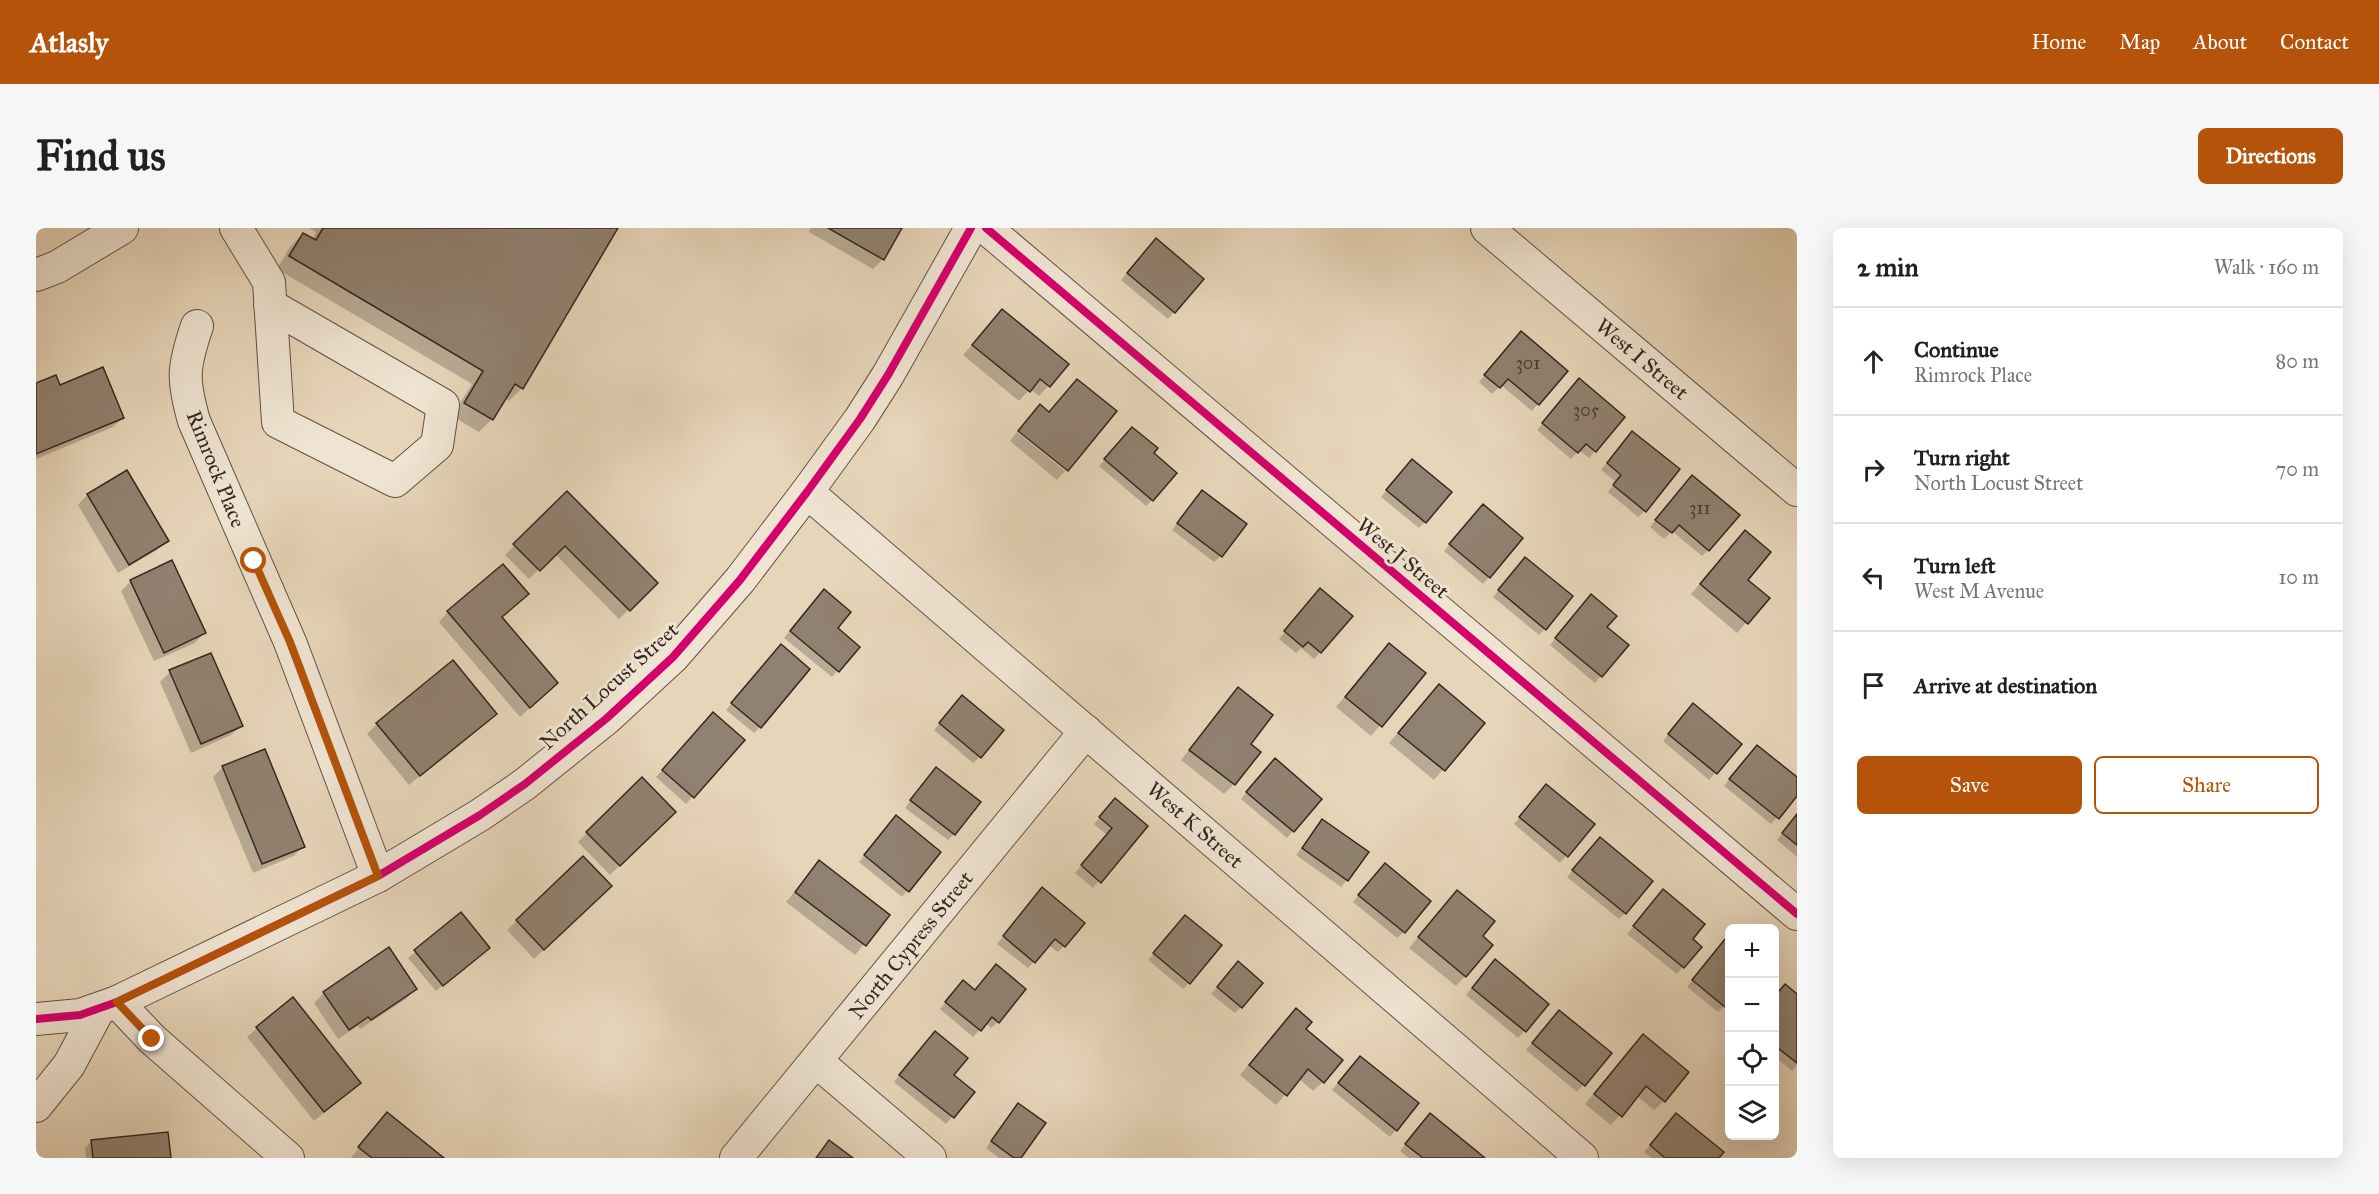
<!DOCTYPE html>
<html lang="en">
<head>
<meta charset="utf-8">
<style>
	body { margin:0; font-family:"IM FELL Great Primer",serif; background:#f6f6f6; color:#202124 }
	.controls { position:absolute; right:18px; bottom:18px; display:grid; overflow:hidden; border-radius:9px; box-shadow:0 6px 24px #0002 }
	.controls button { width:54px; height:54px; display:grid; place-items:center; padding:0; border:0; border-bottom:2px solid #e0e0e0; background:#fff; color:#202124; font:30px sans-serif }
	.stop { position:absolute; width:18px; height:18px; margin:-14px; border:4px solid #b45309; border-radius:50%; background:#fff }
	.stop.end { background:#b45309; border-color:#fff; box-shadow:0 2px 6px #0008 }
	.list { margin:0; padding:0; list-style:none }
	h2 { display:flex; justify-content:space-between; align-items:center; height:78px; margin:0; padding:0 24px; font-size:26px }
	h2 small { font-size:20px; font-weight:400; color:#757577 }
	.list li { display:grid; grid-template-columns:39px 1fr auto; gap:18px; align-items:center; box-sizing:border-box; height:108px; padding:0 24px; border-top:2px solid #e0e0e0 }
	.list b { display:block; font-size:22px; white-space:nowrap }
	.list p { margin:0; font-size:20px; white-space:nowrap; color:#757577 }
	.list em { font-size:20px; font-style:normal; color:#757577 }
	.actions { display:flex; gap:12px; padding:18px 24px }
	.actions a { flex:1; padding:14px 0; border:2px solid #b45309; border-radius:9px; text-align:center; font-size:21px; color:#b45309 }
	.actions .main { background:#b45309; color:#fff }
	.icon { flex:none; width:33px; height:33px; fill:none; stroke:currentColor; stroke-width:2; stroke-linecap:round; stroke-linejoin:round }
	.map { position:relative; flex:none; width:1761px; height:930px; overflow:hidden; border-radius:9px }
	header { display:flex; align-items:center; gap:36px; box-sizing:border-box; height:84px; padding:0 30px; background:#b45309; color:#fff }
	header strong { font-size:28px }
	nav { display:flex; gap:33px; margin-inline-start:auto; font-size:21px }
	.intro { display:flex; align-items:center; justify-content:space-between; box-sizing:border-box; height:144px; padding:0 36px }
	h1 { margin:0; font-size:42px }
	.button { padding:15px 27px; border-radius:9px; background:#b45309; color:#fff; font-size:21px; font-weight:700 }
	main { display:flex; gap:36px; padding:0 36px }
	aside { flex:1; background:#fff; border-radius:9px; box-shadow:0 6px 24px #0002 }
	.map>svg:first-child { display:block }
	.shadow { fill:#0003 }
	.building { fill:#918170; stroke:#332720; stroke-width:1.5 }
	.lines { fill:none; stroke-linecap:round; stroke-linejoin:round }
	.minor-casing { stroke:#605246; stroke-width:34 }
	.minor { stroke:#efe4d2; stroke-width:32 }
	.cycleway-casing { stroke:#efe4d2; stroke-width:11 }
	.cycleway { stroke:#d6006c; stroke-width:8 }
	.route { stroke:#b45309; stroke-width:8 }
	.labels { text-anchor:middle; stroke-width:6; stroke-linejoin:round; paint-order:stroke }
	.number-label { font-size:18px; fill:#4a3e34 }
	.street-label { font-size:21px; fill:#332720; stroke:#efe4d2 }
</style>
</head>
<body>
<header>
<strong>Atlasly</strong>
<nav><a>Home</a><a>Map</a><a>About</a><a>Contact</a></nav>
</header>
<div class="intro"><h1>Find us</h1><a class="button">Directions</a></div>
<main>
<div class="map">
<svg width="1761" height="930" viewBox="0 0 1761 930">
	<rect width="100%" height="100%" fill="#e7d5b9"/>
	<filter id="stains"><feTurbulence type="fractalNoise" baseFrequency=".00333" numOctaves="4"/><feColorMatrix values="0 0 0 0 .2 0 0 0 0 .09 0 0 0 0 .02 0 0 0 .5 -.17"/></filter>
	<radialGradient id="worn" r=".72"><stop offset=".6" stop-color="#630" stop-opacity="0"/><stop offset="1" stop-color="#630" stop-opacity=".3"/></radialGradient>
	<g class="shadow">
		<path d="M 273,0 L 580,0 L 486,160 L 473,173 L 469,170 L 456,191 L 443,204 L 416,188 L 436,156 L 241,41 L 254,19 L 267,6 L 276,12 L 280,4 Z"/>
		<path d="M 775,0 L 865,0 L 847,31 L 837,41 L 773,4 Z"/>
		<path d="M 1113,19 L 1166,51 L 1132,91 L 1085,52 Z"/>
		<path d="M 966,83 L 1031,137 L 1003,168 L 994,161 L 983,173 L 927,127 Z"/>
		<path d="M 1478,112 L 1530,143 L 1496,183 L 1465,157 L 1456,166 L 1443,154 Z"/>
		<path d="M 0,156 L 23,159 L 87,190 L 77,199 L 0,231 Z"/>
		<path d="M 1537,159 L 1559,223 L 1553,230 L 1543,222 L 1535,231 L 1501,202 Z"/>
		<path d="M 981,204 L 1029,243 L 1021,252 L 974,213 Z"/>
		<path d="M 1090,207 L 1116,225 L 1116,272 L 1110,278 L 1063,238 Z"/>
		<path d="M 1590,211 L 1609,283 L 1602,289 L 1572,264 L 1580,254 L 1565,242 Z"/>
		<path d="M 1370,239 L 1389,294 L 1383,300 L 1345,269 Z"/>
		<path d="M 90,244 L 131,312 L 121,322 L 82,345 L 42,277 L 51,267 Z"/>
		<path d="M 1650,255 L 1672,322 L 1666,328 L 1636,303 L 1628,311 L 1614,299 Z"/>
		<path d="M 531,265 L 620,355 L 583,391 L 519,326 L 493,351 L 469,327 Z"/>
		<path d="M 1160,271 L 1185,328 L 1178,334 L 1136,302 Z"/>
		<path d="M 1440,284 L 1485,310 L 1447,356 L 1408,323 Z"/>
		<path d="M 1700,313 L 1710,352 L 1732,370 L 1701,405 L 1655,366 Z"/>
		<path d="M 1482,338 L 1509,401 L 1503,407 L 1457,369 Z"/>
		<path d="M 95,353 L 168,405 L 159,415 L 118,433 L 85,363 Z"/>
		<path d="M 491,366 L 465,390 L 511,465 L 484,489 L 403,394 L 412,384 Z"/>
		<path d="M 1278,369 L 1284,424 L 1278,431 L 1265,420 L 1260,425 L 1243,411 Z"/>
		<path d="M 782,370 L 800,400 L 822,419 L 796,449 L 748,410 Z"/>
		<path d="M 1549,374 L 1569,399 L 1591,417 L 1559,455 L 1514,417 Z"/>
		<path d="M 1353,417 L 1388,445 L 1335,508 L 1300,479 Z"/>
		<path d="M 739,424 L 724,499 L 718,505 L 690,482 Z"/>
		<path d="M 134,444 L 205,498 L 195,507 L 155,525 L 124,454 Z"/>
		<path d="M 1403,458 L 1447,495 L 1398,552 L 1353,515 Z"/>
		<path d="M 1202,461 L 1213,516 L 1198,556 L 1188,566 L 1145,532 Z"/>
		<path d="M 920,476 L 944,529 L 937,535 L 898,502 Z"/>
		<path d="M 1651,484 L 1704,516 L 1673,552 L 1627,513 Z"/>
		<path d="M 459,486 L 373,557 L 331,506 L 341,496 Z"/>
		<path d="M 671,493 L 707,512 L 650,576 L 620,549 Z"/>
		<path d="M 1715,525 L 1761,551 L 1761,566 L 1735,596 L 1688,558 Z"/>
		<path d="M 1232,538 L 1284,571 L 1251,610 L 1205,571 Z"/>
		<path d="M 187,539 L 267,618 L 258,628 L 217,645 L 177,549 Z"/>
		<path d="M 894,548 L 918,606 L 912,612 L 869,580 Z"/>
		<path d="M 606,551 L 638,584 L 574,647 L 542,614 Z"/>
		<path d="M 1504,564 L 1557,597 L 1524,635 L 1478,596 Z"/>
		<path d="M 1079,572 L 1110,598 L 1057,660 L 1039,645 L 1071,607 L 1058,596 Z"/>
		<path d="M 1761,587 L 1761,629 L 1741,612 Z"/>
		<path d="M 1286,593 L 1311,652 L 1305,659 L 1260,627 Z"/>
		<path d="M 854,596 L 903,625 L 866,669 L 823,634 Z"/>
		<path d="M 1557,618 L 1589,685 L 1583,691 L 1531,649 Z"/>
		<path d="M 547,630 L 573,658 L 498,731 L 471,702 Z"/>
		<path d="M 783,634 L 852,687 L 819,727 L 750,674 Z"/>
		<path d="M 1342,643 L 1368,704 L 1361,710 L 1317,674 Z"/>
		<path d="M 1000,668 L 1028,718 L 1022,724 L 1012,717 L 992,740 L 961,716 Z"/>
		<path d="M 1621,670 L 1655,712 L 1664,719 L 1641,746 L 1591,706 Z"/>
		<path d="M 1412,673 L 1444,709 L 1429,748 L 1420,758 L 1373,720 Z"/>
		<path d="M 425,686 L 445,726 L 400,763 L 372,730 Z"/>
		<path d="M 1143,695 L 1153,755 L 1147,761 L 1112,732 Z"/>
		<path d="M 1694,717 L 1694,781 L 1689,777 L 1682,784 L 1651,759 L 1683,720 Z"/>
		<path d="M 1453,739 L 1511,776 L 1482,810 L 1430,767 Z"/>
		<path d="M 1196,742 L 1205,779 L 1199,785 L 1175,766 Z"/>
		<path d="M 927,754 L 962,794 L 955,800 L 950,795 L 937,809 L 904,781 Z"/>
		<path d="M 379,761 L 370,771 L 324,801 L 322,798 L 302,811 L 278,775 L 288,765 Z"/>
		<path d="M 1761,768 L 1761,837 L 1756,843 L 1738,828 L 1738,770 Z"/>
		<path d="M 1517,790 L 1574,826 L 1541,864 L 1490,822 Z"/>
		<path d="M 1250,792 L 1268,801 L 1287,854 L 1277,863 L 1263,851 L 1240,877 L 1204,847 Z"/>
		<path d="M 221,800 L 323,855 L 278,893 L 211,809 Z"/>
		<path d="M 892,811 L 916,847 L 937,864 L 910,896 L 858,854 Z"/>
		<path d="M 1597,818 L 1628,873 L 1618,882 L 1601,868 L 1575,897 L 1549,876 Z"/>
		<path d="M 1318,836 L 1381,876 L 1354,909 L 1296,862 Z"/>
		<path d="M 982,877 L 983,930 L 963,930 L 950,920 Z"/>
		<path d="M 1634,893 L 1681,930 L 1615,930 L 1608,924 Z"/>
		<path d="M 1388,894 L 1447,930 L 1373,930 L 1364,923 Z"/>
		<path d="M 342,895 L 405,930 L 315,930 Z"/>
		<path d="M 56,913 L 133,930 L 50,930 L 49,920 Z"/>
	</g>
	<g class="building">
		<path d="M 287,0 L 582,0 L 487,161 L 479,156 L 457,192 L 428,175 L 447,143 L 253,28 L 267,5 L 280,12 Z"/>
		<path d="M 792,0 L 866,0 L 848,32 Z"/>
		<path d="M 1120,10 L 1168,51 L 1139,85 L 1091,45 Z"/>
		<path d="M 966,81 L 1033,136 L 1014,159 L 1004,151 L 994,164 L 936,117 Z"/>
		<path d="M 1485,103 L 1532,143 L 1503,177 L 1472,151 L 1464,160 L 1448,147 Z"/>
		<path d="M 67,139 L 88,190 L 0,226 L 0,155 L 20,147 L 24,157 Z"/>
		<path d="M 1543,150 L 1589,189 L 1560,224 L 1550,216 L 1542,225 L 1506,195 Z"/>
		<path d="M 1041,151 L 1081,183 L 1032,243 L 982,203 L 1004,176 L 1013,184 Z"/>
		<path d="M 1096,199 L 1122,220 L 1118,225 L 1141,245 L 1117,273 L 1068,231 Z"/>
		<path d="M 1596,203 L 1644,241 L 1610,284 L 1577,257 L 1585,247 L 1571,235 Z"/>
		<path d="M 1376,231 L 1416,264 L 1390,295 L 1350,262 Z"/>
		<path d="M 91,242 L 133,313 L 93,337 L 51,266 Z"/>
		<path d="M 1656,247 L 1704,287 L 1673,323 L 1643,297 L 1636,305 L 1619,292 Z"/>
		<path d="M 1166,262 L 1211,296 L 1186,329 L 1141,295 Z"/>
		<path d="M 531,263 L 622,355 L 594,383 L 529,318 L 504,343 L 477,316 Z"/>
		<path d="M 1447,276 L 1487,310 L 1454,350 L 1413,316 Z"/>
		<path d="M 1709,302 L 1735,324 L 1712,352 L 1734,370 L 1712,396 L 1664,356 Z"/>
		<path d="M 1489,329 L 1537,368 L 1510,402 L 1462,362 Z"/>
		<path d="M 136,332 L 170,405 L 128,425 L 94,352 Z"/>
		<path d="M 467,336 L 493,366 L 466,389 L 522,455 L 494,480 L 411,383 Z"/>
		<path d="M 1284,360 L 1317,388 L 1285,425 L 1272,414 L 1267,419 L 1248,403 Z"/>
		<path d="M 788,361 L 815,384 L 802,400 L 824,419 L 803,444 L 754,403 Z"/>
		<path d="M 1555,366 L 1581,388 L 1571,399 L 1593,417 L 1566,449 L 1519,410 Z"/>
		<path d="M 1353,415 L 1390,445 L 1346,499 L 1309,469 Z"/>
		<path d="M 745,416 L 774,441 L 725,500 L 695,475 Z"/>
		<path d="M 175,425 L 207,498 L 165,516 L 133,442 Z"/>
		<path d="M 417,432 L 461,486 L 384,548 L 340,495 Z"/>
		<path d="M 1403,456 L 1449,495 L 1409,543 L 1362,505 Z"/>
		<path d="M 1202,459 L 1237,487 L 1215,516 L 1225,524 L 1199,557 L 1153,522 Z"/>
		<path d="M 926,467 L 968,502 L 945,530 L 903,495 Z"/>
		<path d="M 1657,475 L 1706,516 L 1681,546 L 1632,506 Z"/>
		<path d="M 677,484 L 709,512 L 658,570 L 626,542 Z"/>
		<path d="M 1721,517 L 1761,549 L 1761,568 L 1743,591 L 1693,551 Z"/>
		<path d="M 229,521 L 269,619 L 226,636 L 186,538 Z"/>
		<path d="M 1239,530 L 1286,571 L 1258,604 L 1210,564 Z"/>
		<path d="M 900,539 L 945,574 L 919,607 L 874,572 Z"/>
		<path d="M 606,549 L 640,584 L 584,638 L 550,604 Z"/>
		<path d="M 1510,556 L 1559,596 L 1532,629 L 1483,589 Z"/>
		<path d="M 1079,570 L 1112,598 L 1065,655 L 1045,637 L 1076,600 L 1063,589 Z"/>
		<path d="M 1761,586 L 1761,617 L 1746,605 Z"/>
		<path d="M 860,587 L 905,624 L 873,664 L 828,627 Z"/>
		<path d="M 1286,591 L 1333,624 L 1312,653 L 1266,620 Z"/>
		<path d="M 1564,609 L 1617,653 L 1590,686 L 1536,642 Z"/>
		<path d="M 547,628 L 576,658 L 508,722 L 480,692 Z"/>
		<path d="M 783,632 L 854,687 L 830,718 L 759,664 Z"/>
		<path d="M 1349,635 L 1395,673 L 1369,705 L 1322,667 Z"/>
		<path d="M 1006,659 L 1049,695 L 1029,719 L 1019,711 L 999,735 L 967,708 Z"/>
		<path d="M 1627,661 L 1669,696 L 1657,711 L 1666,719 L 1648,740 L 1597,698 Z"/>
		<path d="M 1421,662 L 1459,693 L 1447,708 L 1457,717 L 1430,749 L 1382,709 Z"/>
		<path d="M 425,684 L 454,720 L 407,758 L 378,722 Z"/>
		<path d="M 1149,687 L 1186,717 L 1154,756 L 1117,725 Z"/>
		<path d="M 1689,711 L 1694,715 L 1694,774 L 1689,779 L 1656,752 Z"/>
		<path d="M 353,719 L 381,761 L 335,792 L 332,789 L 313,802 L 287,764 Z"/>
		<path d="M 1459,731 L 1513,776 L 1490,804 L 1436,760 Z"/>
		<path d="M 1202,733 L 1227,755 L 1206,780 L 1181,759 Z"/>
		<path d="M 960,736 L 990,761 L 963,795 L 956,789 L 945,803 L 909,774 L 927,752 L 939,762 Z"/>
		<path d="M 1749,756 L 1761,766 L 1761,835 L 1738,817 L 1738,769 Z"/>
		<path d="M 257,769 L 325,855 L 288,884 L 220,799 Z"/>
		<path d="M 1260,780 L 1276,794 L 1270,801 L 1307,832 L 1288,855 L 1272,841 L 1251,868 L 1213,837 Z"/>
		<path d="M 1523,782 L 1576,825 L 1549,858 L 1496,815 Z"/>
		<path d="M 899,803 L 932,830 L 918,847 L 939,864 L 918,890 L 863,847 Z"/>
		<path d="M 1607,806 L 1653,844 L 1629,874 L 1610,858 L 1586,889 L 1558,866 Z"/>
		<path d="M 1324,828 L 1383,875 L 1361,903 L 1302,855 Z"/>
		<path d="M 982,875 L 1010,895 L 985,930 L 978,930 L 955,913 Z"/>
		<path d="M 351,884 L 408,930 L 336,930 L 322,919 Z"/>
		<path d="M 1394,885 L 1449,930 L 1387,930 L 1369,916 Z"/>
		<path d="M 1640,885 L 1688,924 L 1683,930 L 1629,930 L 1614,917 Z"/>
		<path d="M 132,904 L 135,930 L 57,930 L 55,912 Z"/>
		<path d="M 793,912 L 817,930 L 780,930 Z"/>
	</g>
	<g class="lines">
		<defs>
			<g id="minor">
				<path d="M 200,0 L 233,54 L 242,194 L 359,253 L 401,217 L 407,177 L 234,77"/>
				<path d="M 950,0 L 1761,686"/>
				<path d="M 1451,0 L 1761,262"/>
				<path d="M 0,47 L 21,39 L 86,0"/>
				<path d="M 161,98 C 147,139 146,151 158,193 L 254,414 L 342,648"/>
				<path d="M 771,264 L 1546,930"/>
				<path d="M 81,774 L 116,811 L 252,930"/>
				<path d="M 0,791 L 44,787 L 81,774 L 342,648 L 444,587 L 489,556 L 571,490 L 637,429 L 704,352 L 771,264 L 824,191 L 852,147 L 935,0"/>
				<path d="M 780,833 L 894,930"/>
				<path d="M 0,878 L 33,837 L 63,781"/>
				<path d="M 700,930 L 1050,503"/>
			</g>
		</defs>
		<use href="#minor" class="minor-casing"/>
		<use href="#minor" class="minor"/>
		<defs>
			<g id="cycleway">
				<path d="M 950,0 L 1761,686"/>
				<path d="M 0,791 L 44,787 L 81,774 L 342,648 L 444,587 L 489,556 L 571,490 L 637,429 L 704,352 L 771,264 L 824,191 L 852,147 L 935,0"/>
			</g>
		</defs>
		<use href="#cycleway" class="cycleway-casing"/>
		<use href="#cycleway" class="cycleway"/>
	</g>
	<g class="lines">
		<path class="route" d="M 116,811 L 81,774 L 342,648 L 254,414 L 218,333"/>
	</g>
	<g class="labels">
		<g class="number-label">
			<text x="1492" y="141">301</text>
			<text x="1550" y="188">305</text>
			<text x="1664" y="286">311</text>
		</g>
		<g class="street-label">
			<text transform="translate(1606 131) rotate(40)" y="7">West I Street</text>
			<text transform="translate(180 241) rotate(68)" y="7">Rimrock Place</text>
			<text transform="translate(1367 330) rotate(40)" y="7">West J Street</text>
			<text transform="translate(573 458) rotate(-42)" y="7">North Locust Street</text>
			<text transform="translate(1159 597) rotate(41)" y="7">West K Street</text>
			<text transform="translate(875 717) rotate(-51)" y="7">North Cypress Street</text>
		</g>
	</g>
	<rect width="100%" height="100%" filter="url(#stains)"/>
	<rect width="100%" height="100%" fill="url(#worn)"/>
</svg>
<div class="controls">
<button>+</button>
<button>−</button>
<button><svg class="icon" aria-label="locate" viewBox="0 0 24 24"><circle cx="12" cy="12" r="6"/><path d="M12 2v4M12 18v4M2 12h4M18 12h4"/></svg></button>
<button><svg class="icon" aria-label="layers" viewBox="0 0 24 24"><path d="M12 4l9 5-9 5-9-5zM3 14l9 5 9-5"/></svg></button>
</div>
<div class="stop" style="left:218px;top:333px"></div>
<div class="stop end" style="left:116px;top:811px"></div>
</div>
<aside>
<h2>2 min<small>Walk · 160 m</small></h2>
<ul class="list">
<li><svg class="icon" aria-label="ahead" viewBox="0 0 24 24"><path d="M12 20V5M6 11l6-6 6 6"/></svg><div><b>Continue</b><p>Rimrock Place</p></div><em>80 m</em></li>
<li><svg class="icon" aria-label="right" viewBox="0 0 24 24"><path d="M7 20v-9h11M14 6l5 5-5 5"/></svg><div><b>Turn right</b><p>North Locust Street</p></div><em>70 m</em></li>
<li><svg class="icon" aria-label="left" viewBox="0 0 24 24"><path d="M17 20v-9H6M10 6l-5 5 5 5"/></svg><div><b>Turn left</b><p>West M Avenue</p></div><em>10 m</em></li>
<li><svg class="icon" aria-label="arrive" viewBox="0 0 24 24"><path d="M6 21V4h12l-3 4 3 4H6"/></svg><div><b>Arrive at destination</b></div></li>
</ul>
<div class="actions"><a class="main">Save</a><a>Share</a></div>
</aside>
</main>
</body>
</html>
